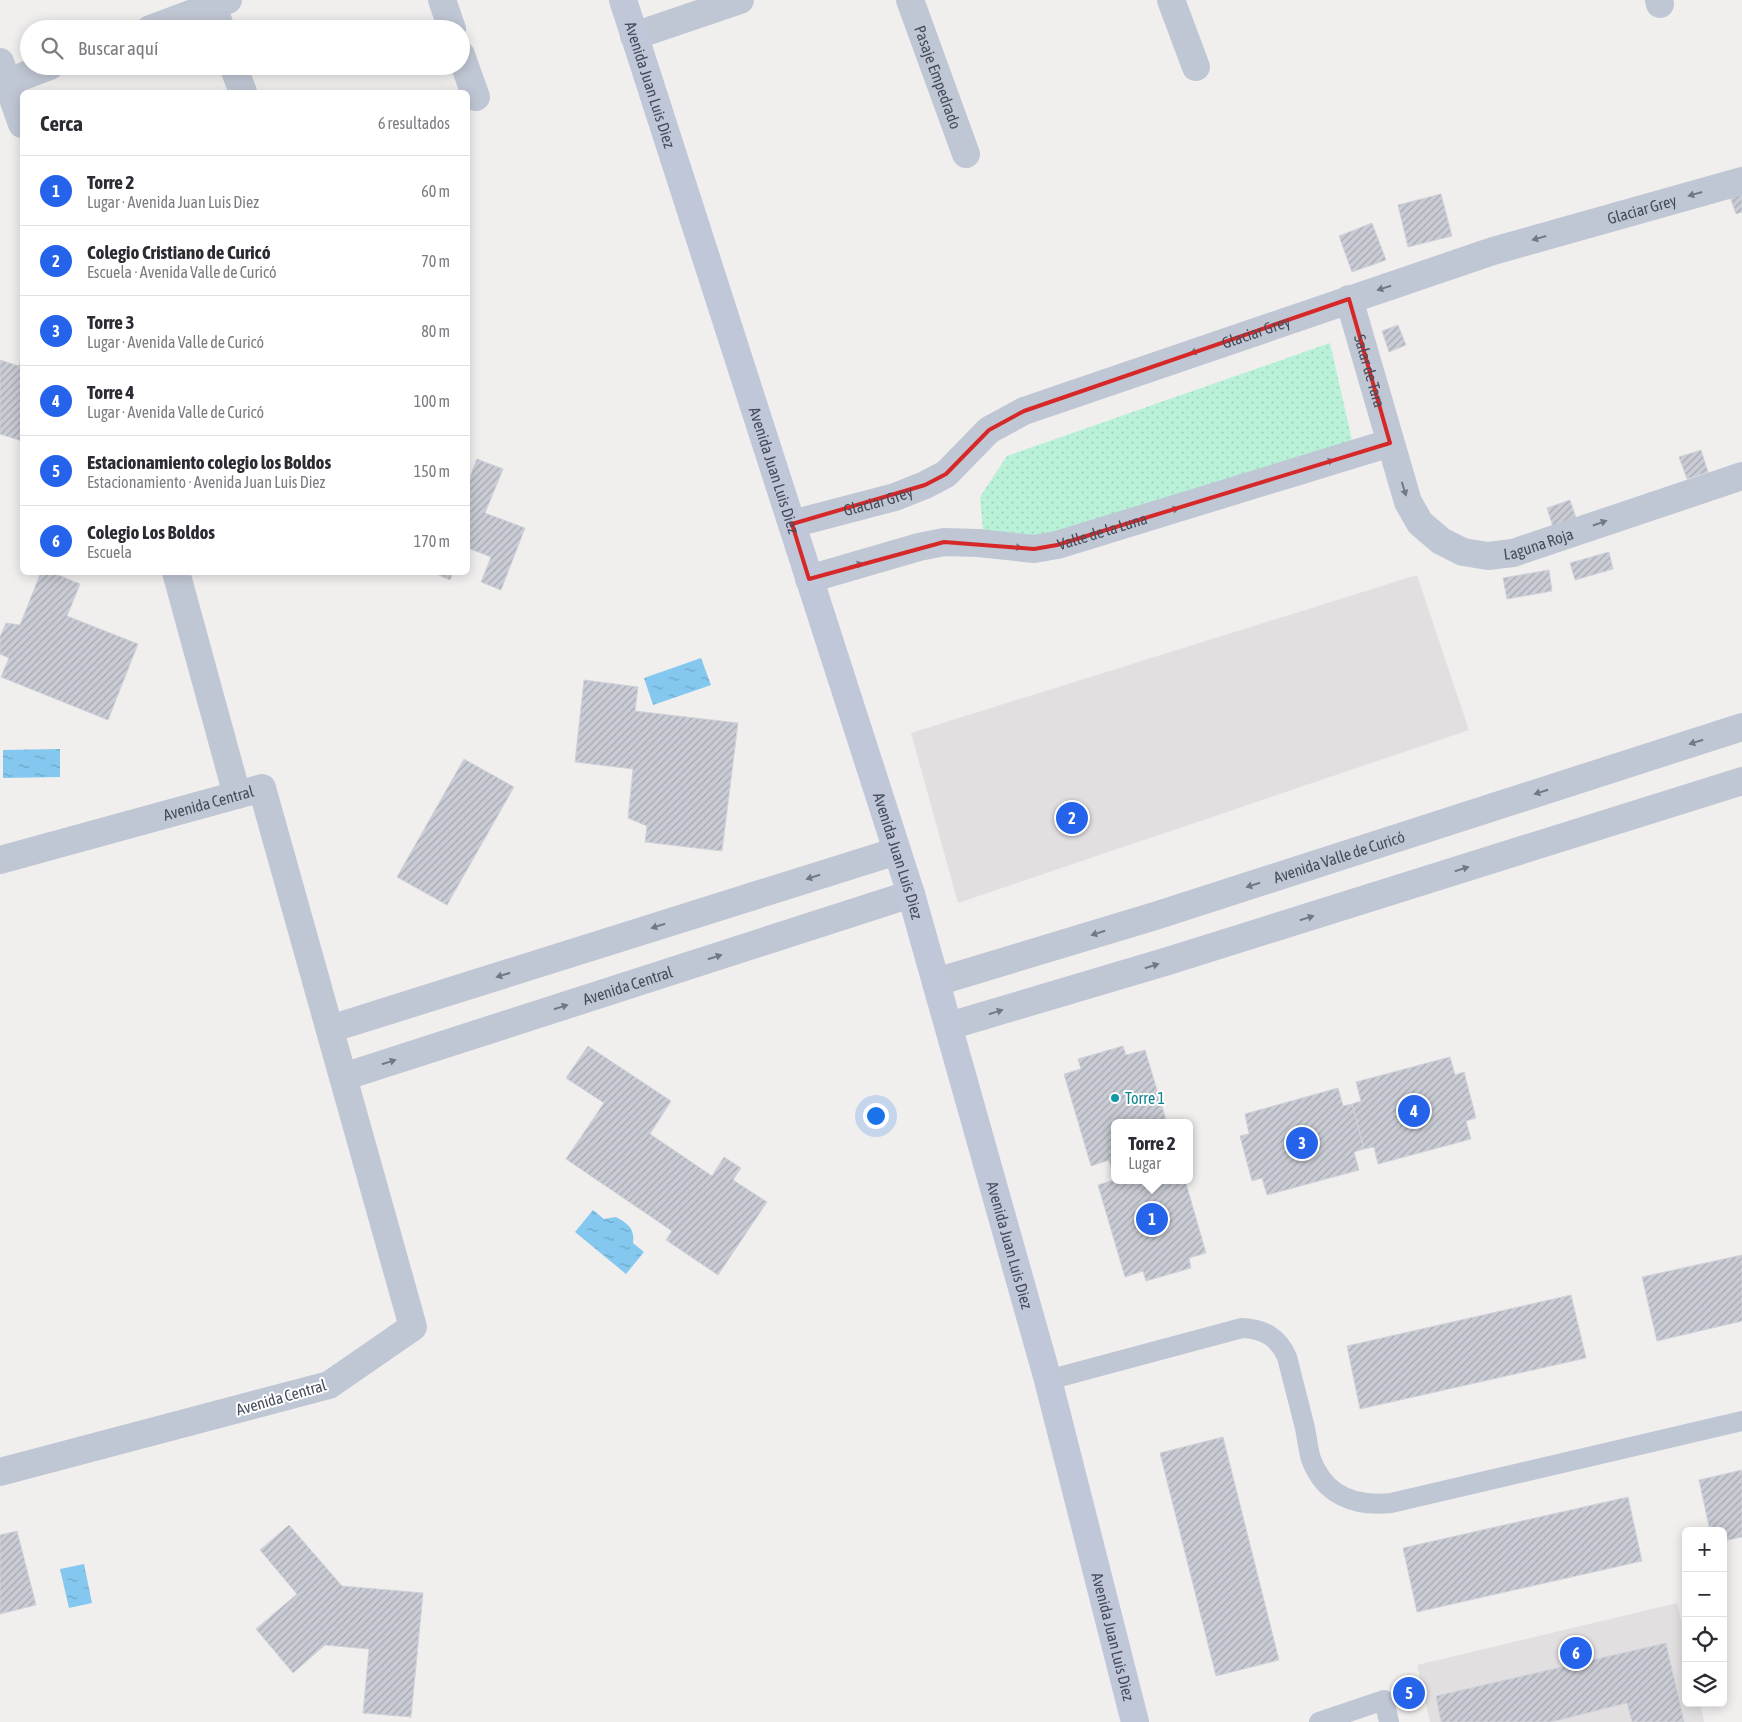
<!DOCTYPE html>
<html lang="es">
<head>
<meta charset="utf-8">
<style>
	body { margin:0; font-family:"Asap Condensed",sans-serif; background:#f2f2f3; color:#2b2b33 }
	.controls { position:absolute; right:15px; bottom:15px; display:grid; overflow:hidden; border-radius:8px; box-shadow:0 2px 12px #0003 }
	.controls button { width:45px; height:45px; display:grid; place-items:center; padding:0; border:0; border-bottom:1px solid #e1e1e2; background:#fff; color:#2b2b33; font:25px sans-serif }
	.you { position:absolute; left:875px; top:1115px; width:18px; height:18px; margin:-12px; border:4px solid #fff; border-radius:50%; background:#1a73e8; box-shadow:0 0 0 8px #1a73e833 }
	.badge { display:grid; place-items:center; width:32px; height:32px; border-radius:50%; background:#2563eb; color:#fff; font-size:16px; font-weight:700 }
	.pin { position:absolute; translate:-50% -50%; border:2px solid #fff; box-shadow:0 1px 5px #0006 }
	.popup { position:absolute; left:1111px; top:1119px; width:82px; height:65px; box-sizing:border-box; display:grid; place-content:center; border-radius:8px; background:#fff; filter:drop-shadow(0 1px 4px #0005); font-size:16px; white-space:nowrap; color:#7c7c81 }
	.popup b { font-size:19px; color:#2b2b33 }
	.popup::after { content:''; position:absolute; left:50%; top:100%; margin-left:-10px; border:10px solid transparent; border-top-color:#fff }
	.list { margin:0; padding:0; list-style:none }
	h2 { display:flex; justify-content:space-between; align-items:center; height:65px; margin:0; padding:0 20px; font-size:21px }
	h2 small { font-size:16px; font-weight:400; color:#7c7c81 }
	.list li { display:grid; grid-template-columns:32px 1fr auto; gap:15px; align-items:center; box-sizing:border-box; height:70px; padding:0 20px; border-top:1px solid #e1e1e2 }
	.list b { display:block; font-size:19px; white-space:nowrap }
	.list p { margin:0; font-size:16px; white-space:nowrap; color:#7c7c81 }
	.list em { font-size:16px; font-style:normal; color:#7c7c81 }
	.icon { flex:none; width:28px; height:28px; fill:none; stroke:currentColor; stroke-width:2; stroke-linecap:round; stroke-linejoin:round }
	.map { position:relative; flex:none; width:1742px; height:1722px; overflow:hidden }
	.search { position:absolute; background:#fff; box-shadow:0 2px 12px #0003; left:20px; top:20px; width:450px; height:55px; display:flex; align-items:center; gap:12px; box-sizing:border-box; padding:0 18px; border-radius:28px; color:#7c7c81; font-size:19px }
	.panel { position:absolute; background:#fff; box-shadow:0 2px 12px #0003; left:20px; top:90px; width:450px; height:485px; border-radius:8px }
	.map>svg:first-child { display:block }
	.education { fill:#e2dfe0 }
	.green { fill:url(#green-dots) }
	.water { fill:url(#water-ripples) }
	.building { fill:url(#building-hatch); stroke:#d1d2da }
	.lines { fill:none; stroke-linecap:round; stroke-linejoin:round }
	.lane { stroke:#c0c7d4; stroke-width:20 }
	.street { stroke:#c0c7d4; stroke-width:28 }
	.secondary { stroke:#bfc7d8; stroke-width:28 }
	.oneway { fill:#707886 }
	.marked { fill:none; stroke:#d62828; stroke-width:4; stroke-linejoin:round }
	.culture-dot { fill:#0f9aa8; stroke:#fff; stroke-width:2 }
	.labels { text-anchor:middle; stroke-width:4; stroke-linejoin:round; paint-order:stroke }
	.street-label { font-size:16px; fill:#454d5c; stroke:#fff }
	.culture-label { font-size:16px; fill:#0d838f; stroke:#fff; text-anchor:start }
</style>
</head>
<body>
<div class="map">
<svg width="1742" height="1722" viewBox="0 0 1742 1722">
	<defs>
		<pattern id="green-dots" width="8" height="8" patternUnits="userSpaceOnUse" patternTransform="scale(1.25)"><rect width="8" height="8" fill="#b9f1d8"/><path d="M2 2h.1M6 6h.1" fill="none" stroke="#a0d0bc" stroke-width="1.8" stroke-linecap="round"/></pattern>
		<pattern id="water-ripples" width="26" height="14" patternUnits="userSpaceOnUse" patternTransform="scale(1.25)"><rect width="26" height="14" fill="#84c8f0"/><path d="M2 4q2-2 4 0t4 0M15 11q2-2 4 0t4 0" fill="none" stroke="#6ea5c6"/></pattern>
		<pattern id="building-hatch" width="6" height="6" patternUnits="userSpaceOnUse" patternTransform="scale(1.25)"><rect width="6" height="6" fill="#c9ccd4"/><path d="M-1 1l2-2M0 6l6-6M5 7l2-2" fill="none" stroke="#a5a8af"/></pattern>
	</defs>
	<rect width="100%" height="100%" fill="#f1eeee"/>
	<g class="education">
		<path d="M 1417,575 L 1469,730 L 958,903 L 911,733 Z"/>
		<path d="M 1677,1603 L 1686,1641 L 1686,1703 L 1700,1703 L 1704,1722 L 1430,1722 L 1417,1665 Z"/>
	</g>
	<path class="green" d="M 1330,343 L 1354,449 L 1025,562 L 983,530 L 980,497 L 1007,456 Z"/>
	<g class="water">
		<path d="M 701,658 L 711,685 L 653,705 L 644,678 Z"/>
		<path d="M 60,749 L 60,777 L 3,778 L 3,750 Z"/>
		<path d="M 593,1210 L 604,1219 L 616,1217 C 628,1224 635,1228 633,1243 L 644,1252 L 626,1274 L 575,1232 Z"/>
		<path d="M 84,1564 L 92,1603 L 69,1608 L 60,1569 Z"/>
	</g>
	<g class="building">
		<path d="M 1742,193 L 1742,212 L 1736,214 L 1730,197 Z"/>
		<path d="M 1441,194 L 1452,236 L 1408,247 L 1398,205 Z"/>
		<path d="M 1372,223 L 1386,260 L 1352,272 L 1339,236 Z"/>
		<path d="M 1398,325 L 1406,345 L 1389,352 L 1382,331 Z"/>
		<path d="M 22,356 L 22,441 L 0,434 L 0,360 L 19,366 Z"/>
		<path d="M 1701,450 L 1708,472 L 1687,479 L 1679,457 Z"/>
		<path d="M 477,459 L 503,469 L 485,513 L 525,528 L 501,590 L 481,582 L 491,557 L 468,548 L 468,482 Z"/>
		<path d="M 1570,500 L 1576,518 L 1553,527 L 1547,508 Z"/>
		<path d="M 1609,552 L 1613,569 L 1575,580 L 1570,563 Z"/>
		<path d="M 1549,570 L 1552,591 L 1507,599 L 1503,578 Z"/>
		<path d="M 41,572 L 51,572 L 80,584 L 67,616 L 138,644 L 108,720 L 1,677 L 9,658 L 0,654 L 0,637 L 6,623 L 20,625 Z"/>
		<path d="M 432,572 L 453,572 L 450,580 Z"/>
		<path d="M 584,680 L 638,687 L 635,711 L 738,723 L 722,851 L 645,842 L 647,826 L 628,818 L 633,769 L 575,762 Z"/>
		<path d="M 464,759 L 514,787 L 447,905 L 397,877 Z"/>
		<path d="M 588,1046 L 671,1101 L 650,1134 L 712,1176 L 724,1157 L 741,1168 L 733,1180 L 767,1202 L 718,1275 L 666,1240 L 672,1231 L 566,1159 L 604,1103 L 566,1078 Z"/>
		<path d="M 1123,1046 L 1126,1055 L 1145,1050 L 1167,1123 L 1114,1123 L 1114,1170 L 1112,1170 L 1109,1160 L 1091,1166 L 1064,1074 L 1081,1069 L 1078,1059 Z"/>
		<path d="M 1450,1057 L 1455,1075 L 1464,1072 L 1476,1118 L 1466,1121 L 1471,1139 L 1378,1164 L 1374,1147 L 1364,1149 L 1352,1104 L 1361,1101 L 1356,1082 Z"/>
		<path d="M 1338,1088 L 1343,1106 L 1352,1104 L 1364,1149 L 1354,1152 L 1359,1170 L 1267,1195 L 1262,1178 L 1252,1181 L 1240,1136 L 1249,1134 L 1245,1114 Z"/>
		<path d="M 1114,1180 L 1185,1180 L 1206,1253 L 1189,1258 L 1191,1268 L 1146,1281 L 1143,1271 L 1125,1277 L 1098,1185 Z"/>
		<path d="M 1742,1255 L 1742,1321 L 1657,1341 L 1642,1277 Z"/>
		<path d="M 1571,1295 L 1586,1358 L 1360,1409 L 1347,1346 Z"/>
		<path d="M 1223,1437 L 1279,1660 L 1216,1676 L 1160,1453 Z"/>
		<path d="M 1742,1470 L 1742,1537 L 1723,1541 L 1723,1531 L 1710,1531 L 1699,1480 Z"/>
		<path d="M 1628,1497 L 1642,1561 L 1417,1612 L 1403,1548 Z"/>
		<path d="M 289,1525 L 342,1586 L 423,1593 L 411,1717 L 363,1713 L 369,1649 L 325,1645 L 293,1673 L 256,1629 L 297,1594 L 260,1550 Z"/>
		<path d="M 17,1531 L 36,1605 L 0,1614 L 0,1535 Z"/>
		<path d="M 1666,1643 L 1684,1722 L 1632,1722 L 1627,1703 L 1551,1722 L 1441,1722 L 1436,1696 Z"/>
	</g>
	<g class="lines">
		<g class="lane">
			<path d="M 1048,1380 L 1242,1328 C 1264,1329 1278,1337 1287,1357 C 1293,1381 1299,1405 1305,1428 C 1307,1438 1308,1449 1311,1459 C 1324,1495 1355,1507 1391,1503 L 1742,1421"/>
			<path d="M 1319,1722 L 1384,1700 L 1389,1722"/>
		</g>
		<g class="street">
			<path d="M 211,0 L 221,29"/>
			<path d="M 442,0 L 452,29"/>
			<path id="s1" d="M 910,0 L 966,154"/>
			<path d="M 1171,0 L 1196,67"/>
			<path d="M 1659,0 L 1660,4"/>
			<path d="M 150,29 L 228,0"/>
			<path d="M 634,36 L 740,0"/>
			<path d="M 461,55 L 476,97"/>
			<path d="M 0,62 L 22,124"/>
			<path d="M 233,66 L 243,92"/>
			<path d="M 0,85 L 50,66"/>
			<path id="s2" d="M 1349,299 L 1408,502 L 1420,523 L 1441,541 L 1463,552 L 1488,556 L 1513,553 L 1742,476"/>
			<path id="s3" d="M 792,524 L 895,497 L 925,485 L 946,474 L 989,430 L 1024,411 L 1493,251 L 1742,181"/>
			<path d="M 176,572 L 237,795"/>
			<path id="s4" d="M 809,579 L 919,547 L 944,542 L 978,543 L 1034,549 L 1057,545 L 1390,443"/>
			<path id="s5" d="M 0,860 L 262,788 L 413,1327 L 329,1385 L 0,1472"/>
			<path id="s6" d="M 936,982 L 1155,916 L 1742,727"/>
			<path d="M 949,1026 L 1168,961 L 1742,781"/>
			<path d="M 330,1029 L 897,851"/>
			<path id="s7" d="M 343,1077 L 911,894"/>
		</g>
		<path class="secondary" id="s8" d="M 623,0 L 911,894 L 1048,1380 L 1135,1722"/>
	</g>
	<defs><path id="oneway-solid" d="M-6-.8H1V-3.2L6.5 0L1 3.2V.8H-6Z" transform="scale(1.25)"/></defs>
	<g class="oneway">
		<use href="#oneway-solid" transform="translate(1695 194) rotate(164)"/>
		<use href="#oneway-solid" transform="translate(1539 238) rotate(164)"/>
		<use href="#oneway-solid" transform="translate(1384 288) rotate(162)"/>
		<use href="#oneway-solid" transform="translate(1197 351) rotate(161)"/>
		<use href="#oneway-solid" transform="translate(1327 462) rotate(-17)"/>
		<use href="#oneway-solid" transform="translate(1404 489) rotate(73)"/>
		<use href="#oneway-solid" transform="translate(1172 510) rotate(-17)"/>
		<use href="#oneway-solid" transform="translate(1600 523) rotate(-19)"/>
		<use href="#oneway-solid" transform="translate(1015 547) rotate(7)"/>
		<use href="#oneway-solid" transform="translate(856 565) rotate(-16)"/>
		<use href="#oneway-solid" transform="translate(1696 742) rotate(162)"/>
		<use href="#oneway-solid" transform="translate(1541 792) rotate(162)"/>
		<use href="#oneway-solid" transform="translate(1462 869) rotate(-17)"/>
		<use href="#oneway-solid" transform="translate(813 877) rotate(163)"/>
		<use href="#oneway-solid" transform="translate(1253 885) rotate(162)"/>
		<use href="#oneway-solid" transform="translate(1307 918) rotate(-17)"/>
		<use href="#oneway-solid" transform="translate(658 926) rotate(163)"/>
		<use href="#oneway-solid" transform="translate(1098 933) rotate(163)"/>
		<use href="#oneway-solid" transform="translate(715 957) rotate(-18)"/>
		<use href="#oneway-solid" transform="translate(1152 966) rotate(-17)"/>
		<use href="#oneway-solid" transform="translate(503 975) rotate(163)"/>
		<use href="#oneway-solid" transform="translate(561 1007) rotate(-18)"/>
		<use href="#oneway-solid" transform="translate(996 1012) rotate(-17)"/>
		<use href="#oneway-solid" transform="translate(389 1062) rotate(-18)"/>
	</g>
	<path class="marked" d="M 1349,299 L 1390,443 L 1057,545 L 1034,549 L 944,542 L 809,579 L 792,524 L 925,485 L 946,474 L 989,430 L 1024,411 Z"/>
	<circle class="culture-dot" cx="1115" cy="1098" r="5"/>
	<g class="labels">
		<g class="street-label">
			<text dy="6" stroke="none"><textPath href="#s1" startOffset="82">Pasaje Empedrado</textPath></text>
			<text dy="6" stroke="none"><textPath href="#s8" startOffset="89">Avenida Juan Luis Diez</textPath></text>
			<text dy="6" stroke="none"><textPath href="#s3" startOffset="914">Glaciar Grey</textPath></text>
			<text dy="6" stroke="none"><textPath href="#s3" startOffset="509">Glaciar Grey</textPath></text>
			<text dy="6" stroke="none"><textPath href="#s2" startOffset="75">Salar de Tara</textPath></text>
			<text dy="6" stroke="none"><textPath href="#s8" startOffset="494">Avenida Juan Luis Diez</textPath></text>
			<text dy="6" stroke="none"><textPath href="#s3" startOffset="89">Glaciar Grey</textPath></text>
			<text dy="6" stroke="none"><textPath href="#s4" startOffset="301">Valle de la Luna</textPath></text>
			<text dy="6" stroke="none"><textPath href="#s2" startOffset="365">Laguna Roja</textPath></text>
			<text dy="6" stroke="none"><textPath href="#s5" startOffset="216">Avenida Central</textPath></text>
			<text dy="6" stroke="none"><textPath href="#s8" startOffset="899">Avenida Juan Luis Diez</textPath></text>
			<text dy="6" stroke="none"><textPath href="#s6" startOffset="422">Avenida Valle de Curicó</textPath></text>
			<text dy="6" stroke="none"><textPath href="#s7" startOffset="299">Avenida Central</textPath></text>
			<text dy="6" stroke="none"><textPath href="#s8" startOffset="1304">Avenida Juan Luis Diez</textPath></text>
			<text transform="translate(281 1397) rotate(-16)" y="6">Avenida Central</text>
			<text dy="6" stroke="none"><textPath href="#s8" startOffset="1709">Avenida Juan Luis Diez</textPath></text>
		</g>
		<g class="culture-label">
			<text x="1125" y="1104">Torre 1</text>
		</g>
	</g>
</svg>
<div class="controls">
<button>+</button>
<button>−</button>
<button><svg class="icon" aria-label="locate" viewBox="0 0 24 24"><circle cx="12" cy="12" r="6"/><path d="M12 2v4M12 18v4M2 12h4M18 12h4"/></svg></button>
<button><svg class="icon" aria-label="layers" viewBox="0 0 24 24"><path d="M12 4l9 5-9 5-9-5zM3 14l9 5 9-5"/></svg></button>
</div>
<div class="you"></div>
<div class="pin badge" style="left:1152px;top:1219px">1</div>
<div class="popup"><b>Torre 2</b>Lugar</div>
<div class="pin badge" style="left:1072px;top:818px">2</div>
<div class="pin badge" style="left:1302px;top:1143px">3</div>
<div class="pin badge" style="left:1414px;top:1111px">4</div>
<div class="pin badge" style="left:1409px;top:1693px">5</div>
<div class="pin badge" style="left:1576px;top:1653px">6</div>
<div class="search"><svg class="icon" aria-label="search" viewBox="0 0 24 24"><circle cx="10" cy="10" r="6"/><path d="M15 15l6 6"/></svg>Buscar aquí</div>
<section class="panel">
<h2>Cerca<small>6 resultados</small></h2>
<ul class="list">
<li><span class="badge">1</span><div><b>Torre 2</b><p>Lugar · Avenida Juan Luis Diez</p></div><em>60 m</em></li>
<li><span class="badge">2</span><div><b>Colegio Cristiano de Curicó</b><p>Escuela · Avenida Valle de Curicó</p></div><em>70 m</em></li>
<li><span class="badge">3</span><div><b>Torre 3</b><p>Lugar · Avenida Valle de Curicó</p></div><em>80 m</em></li>
<li><span class="badge">4</span><div><b>Torre 4</b><p>Lugar · Avenida Valle de Curicó</p></div><em>100 m</em></li>
<li><span class="badge">5</span><div><b>Estacionamiento colegio los Boldos</b><p>Estacionamiento · Avenida Juan Luis Diez</p></div><em>150 m</em></li>
<li><span class="badge">6</span><div><b>Colegio Los Boldos</b><p>Escuela</p></div><em>170 m</em></li>
</ul>
</section>
</div>
</body>
</html>
